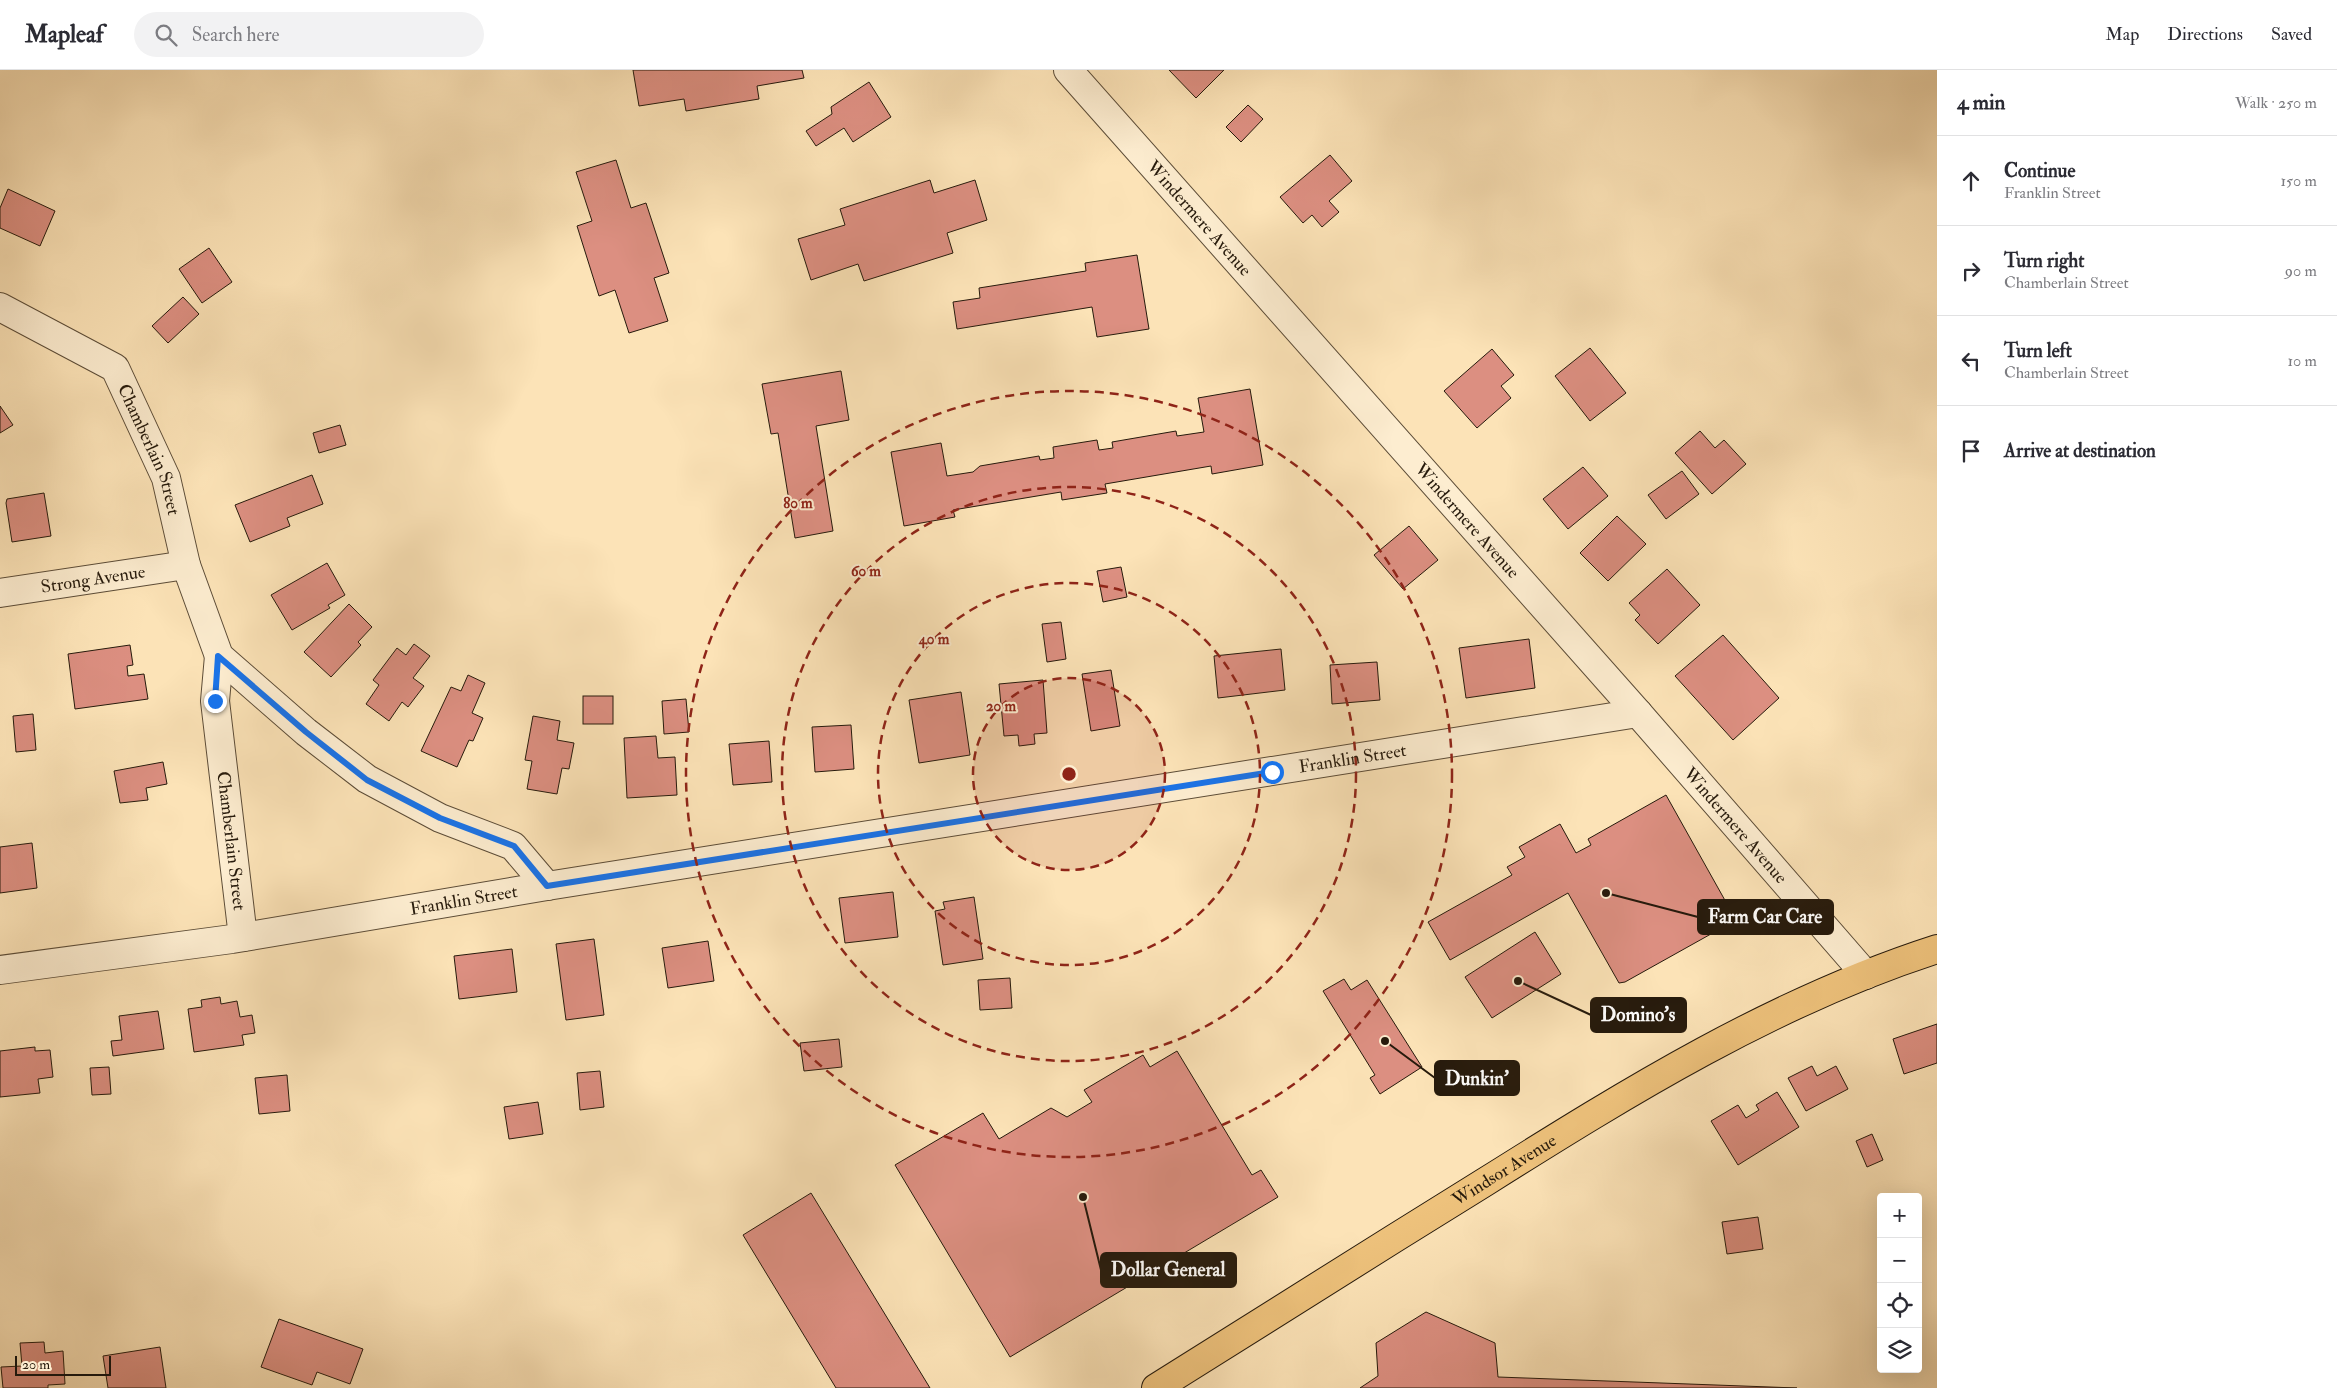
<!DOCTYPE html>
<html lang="en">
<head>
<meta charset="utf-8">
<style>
	body { margin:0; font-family:"IM FELL Double Pica",serif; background:#f2f2f3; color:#2b2b33 }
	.controls { position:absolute; right:15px; bottom:15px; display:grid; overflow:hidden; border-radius:5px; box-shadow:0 5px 20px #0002 }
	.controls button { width:45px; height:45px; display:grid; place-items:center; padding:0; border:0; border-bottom:1px solid #e1e1e2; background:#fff; color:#2b2b33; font:25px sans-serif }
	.scale { position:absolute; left:15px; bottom:12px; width:96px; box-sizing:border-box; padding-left:5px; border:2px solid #261a0c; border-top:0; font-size:14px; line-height:18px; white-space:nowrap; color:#261a0c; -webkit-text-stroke:4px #fdedd0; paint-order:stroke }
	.stop { position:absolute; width:15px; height:15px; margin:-11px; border:4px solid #1a73e8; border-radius:50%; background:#fff }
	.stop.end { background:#1a73e8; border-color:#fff; box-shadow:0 1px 5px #0008 }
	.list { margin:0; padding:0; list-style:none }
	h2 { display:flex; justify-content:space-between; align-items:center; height:65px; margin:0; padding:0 20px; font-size:21px }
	h2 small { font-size:16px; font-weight:400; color:#7c7c81 }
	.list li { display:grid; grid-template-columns:32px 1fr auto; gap:15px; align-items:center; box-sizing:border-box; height:90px; padding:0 20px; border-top:1px solid #e1e1e2 }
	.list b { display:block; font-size:19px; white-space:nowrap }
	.list p { margin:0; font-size:16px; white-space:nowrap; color:#7c7c81 }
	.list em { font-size:16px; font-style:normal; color:#7c7c81 }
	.icon { flex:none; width:28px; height:28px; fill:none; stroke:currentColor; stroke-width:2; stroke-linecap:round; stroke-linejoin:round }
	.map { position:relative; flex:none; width:1937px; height:1318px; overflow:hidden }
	header { display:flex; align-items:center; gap:30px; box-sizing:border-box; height:70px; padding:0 25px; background:#fff; border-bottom:1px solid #e1e1e2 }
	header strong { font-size:24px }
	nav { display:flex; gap:28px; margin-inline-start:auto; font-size:18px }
	.search { width:350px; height:45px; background:#f2f2f3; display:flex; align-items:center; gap:12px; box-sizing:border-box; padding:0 18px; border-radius:28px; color:#7c7c81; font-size:19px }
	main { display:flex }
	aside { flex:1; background:#fff }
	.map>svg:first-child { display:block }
	.building { fill:#dc8f81; stroke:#261a0c }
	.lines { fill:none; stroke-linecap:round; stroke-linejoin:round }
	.minor-casing { stroke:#5c4c37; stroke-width:30 }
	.major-casing { stroke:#261a0c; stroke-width:30 }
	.minor { stroke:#fdedd0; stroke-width:28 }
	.major { stroke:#eec27c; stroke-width:28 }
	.route { stroke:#1a73e8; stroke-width:6 }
	.ring { fill:none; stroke:#8f2418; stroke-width:2.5; stroke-dasharray:9 6 }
	.labels { text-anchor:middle; stroke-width:4; stroke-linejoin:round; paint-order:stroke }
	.street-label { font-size:18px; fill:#261a0c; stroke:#fdedd0 }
	.centre { fill:#8f2418; stroke:#fdedd0; stroke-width:2.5 }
	.ring-label { font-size:15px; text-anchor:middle; font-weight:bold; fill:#8f2418; stroke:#fdedd0; stroke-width:4; stroke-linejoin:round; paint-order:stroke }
	.leader { fill:none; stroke:#261a0c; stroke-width:2 }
	.callout-dot { fill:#261a0c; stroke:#fdedd0; stroke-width:2 }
	.callout { fill:#261a0c; stroke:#261a0c; stroke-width:2 }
	.callout-label { font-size:19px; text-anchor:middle; font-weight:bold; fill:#fff }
</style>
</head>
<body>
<header>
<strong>Mapleaf</strong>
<div class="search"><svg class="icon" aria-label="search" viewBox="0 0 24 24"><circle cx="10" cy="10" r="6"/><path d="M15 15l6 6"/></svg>Search here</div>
<nav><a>Map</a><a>Directions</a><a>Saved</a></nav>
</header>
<main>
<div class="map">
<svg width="1937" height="1318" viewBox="0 0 1937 1318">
	<rect width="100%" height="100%" fill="#fce3b7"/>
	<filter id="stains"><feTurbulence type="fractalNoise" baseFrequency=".004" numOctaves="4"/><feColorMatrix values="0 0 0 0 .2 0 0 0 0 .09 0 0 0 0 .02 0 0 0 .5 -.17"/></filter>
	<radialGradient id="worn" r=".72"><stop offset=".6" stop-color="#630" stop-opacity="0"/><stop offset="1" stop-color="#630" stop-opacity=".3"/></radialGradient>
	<g class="building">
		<path d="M 633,0 L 802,0 L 804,8 L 757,16 L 759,29 L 686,41 L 684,29 L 639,36 Z"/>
		<path d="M 1169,0 L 1224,0 L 1196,28 Z"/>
		<path d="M 869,12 L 891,47 L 853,72 L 844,58 L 816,76 L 806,61 L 832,44 L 831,37 Z"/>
		<path d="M 1248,35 L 1263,49 L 1241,72 L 1226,57 Z"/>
		<path d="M 1330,85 L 1352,111 L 1329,131 L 1339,142 L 1322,157 L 1312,145 L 1303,153 L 1280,127 Z"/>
		<path d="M 616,90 L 631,138 L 646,133 L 669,203 L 654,208 L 668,251 L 629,263 L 615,220 L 599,226 L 577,156 L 592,151 L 576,102 Z"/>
		<path d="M 930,110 L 934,123 L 975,110 L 987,150 L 947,163 L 953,183 L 864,211 L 858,194 L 811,210 L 798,169 L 845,155 L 840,139 Z"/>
		<path d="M 8,119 L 55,141 L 40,176 L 0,158 L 0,138 Z"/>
		<path d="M 209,178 L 232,212 L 202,233 L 179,199 Z"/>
		<path d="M 1137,185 L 1149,259 L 1097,267 L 1092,237 L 957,259 L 953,232 L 980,228 L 979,218 L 1086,201 L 1085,193 Z"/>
		<path d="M 183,227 L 199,244 L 168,273 L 152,256 Z"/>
		<path d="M 1590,278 L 1626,323 L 1590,351 L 1555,306 Z"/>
		<path d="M 1492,279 L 1514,305 L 1501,316 L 1511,328 L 1477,358 L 1444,321 Z"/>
		<path d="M 841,301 L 849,350 L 816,356 L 833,461 L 795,468 L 778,363 L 771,364 L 762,314 Z"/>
		<path d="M 1250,319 L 1263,395 L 1212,404 L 1211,396 L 1105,414 L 1107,423 L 1062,430 L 1061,422 L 953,440 L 955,447 L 904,456 L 891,382 L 941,373 L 947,406 L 973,402 L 980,396 L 1039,386 L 1040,390 L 1054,388 L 1053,377 L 1097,370 L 1099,380 L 1113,378 L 1112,372 L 1176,361 L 1177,366 L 1204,362 L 1198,328 Z"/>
		<path d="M 0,336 L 13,355 L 0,363 Z"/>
		<path d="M 340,355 L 346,375 L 319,383 L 313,363 Z"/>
		<path d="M 1700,361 L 1715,378 L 1724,370 L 1746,394 L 1712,424 L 1675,383 Z"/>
		<path d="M 1583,397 L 1608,426 L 1568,459 L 1543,429 Z"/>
		<path d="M 1682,401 L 1699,424 L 1666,449 L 1648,425 Z"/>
		<path d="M 312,405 L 323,434 L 287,448 L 290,456 L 250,472 L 235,435 Z"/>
		<path d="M 44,423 L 51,466 L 12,472 L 6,433 L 7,429 Z"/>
		<path d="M 1617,446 L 1646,474 L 1608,511 L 1580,483 Z"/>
		<path d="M 1409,456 L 1438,490 L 1403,519 L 1374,485 Z"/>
		<path d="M 327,493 L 345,525 L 328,535 L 330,538 L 292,560 L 271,525 Z"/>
		<path d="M 1121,497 L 1127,527 L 1103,532 L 1097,501 Z"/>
		<path d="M 1667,499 L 1700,535 L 1658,574 L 1635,550 L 1640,545 L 1629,533 Z"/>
		<path d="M 349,534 L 372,557 L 358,572 L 361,575 L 331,607 L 304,582 Z"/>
		<path d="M 1061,552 L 1066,589 L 1047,592 L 1042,554 Z"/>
		<path d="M 1723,565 L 1779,628 L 1733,670 L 1675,606 Z"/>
		<path d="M 1529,569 L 1535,618 L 1466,628 L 1459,578 Z"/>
		<path d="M 414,574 L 430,586 L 413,608 L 424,616 L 408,637 L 402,632 L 389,651 L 366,634 L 379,615 L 373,610 L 397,578 L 406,585 Z"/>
		<path d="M 130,575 L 133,595 L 127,596 L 128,606 L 144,604 L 148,629 L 75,639 L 68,584 Z"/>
		<path d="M 1281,579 L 1285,620 L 1218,628 L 1214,586 Z"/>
		<path d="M 1377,592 L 1380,630 L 1332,634 L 1330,595 Z"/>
		<path d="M 1111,600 L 1120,656 L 1091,661 L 1082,604 Z"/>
		<path d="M 468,605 L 485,613 L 472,643 L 483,648 L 473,671 L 469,670 L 457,697 L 421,681 L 451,617 L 461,621 Z"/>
		<path d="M 1043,610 L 1047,663 L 1034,664 L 1035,674 L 1019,676 L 1018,665 L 1004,666 L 999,614 Z"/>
		<path d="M 961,622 L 970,685 L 919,693 L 909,630 Z"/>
		<rect x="583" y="626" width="30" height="28"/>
		<path d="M 686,629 L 689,662 L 664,664 L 662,631 Z"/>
		<path d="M 33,644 L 36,680 L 16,682 L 13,646 Z"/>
		<path d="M 533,646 L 560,651 L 557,670 L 574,673 L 569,699 L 562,698 L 557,724 L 527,719 L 532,691 L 525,690 Z"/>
		<path d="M 851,655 L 854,699 L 815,702 L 812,657 Z"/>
		<path d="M 656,666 L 658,688 L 675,687 L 677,725 L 627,728 L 624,668 Z"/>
		<path d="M 769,671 L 772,712 L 733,715 L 729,674 Z"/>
		<path d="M 163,692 L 167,714 L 146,718 L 148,730 L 120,733 L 114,701 Z"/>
		<path d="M 1666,725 L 1736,850 L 1625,912 L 1619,913 L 1568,823 L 1450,890 L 1428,852 L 1512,805 L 1507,797 L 1525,787 L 1519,777 L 1560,754 L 1576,783 L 1591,775 L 1588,769 Z"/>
		<path d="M 32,773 L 37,818 L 0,823 L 0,777 Z"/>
		<path d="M 893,822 L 898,867 L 845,873 L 839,828 Z"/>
		<path d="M 974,827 L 983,889 L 943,895 L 935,841 L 945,839 L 943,832 Z"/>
		<path d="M 1535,862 L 1561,904 L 1492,948 L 1465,907 Z"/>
		<path d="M 594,869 L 604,945 L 566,950 L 556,874 Z"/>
		<path d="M 708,871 L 714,911 L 668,918 L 662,878 Z"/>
		<path d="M 512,879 L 517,922 L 459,929 L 454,886 Z"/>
		<path d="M 1010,908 L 1012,938 L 980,940 L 978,910 Z"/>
		<path d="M 1344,909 L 1351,920 L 1367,910 L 1422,997 L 1380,1024 L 1370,1008 L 1375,1005 L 1323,921 Z"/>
		<path d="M 220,927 L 221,934 L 237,931 L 240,947 L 252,945 L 255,963 L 242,965 L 244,975 L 194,982 L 188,939 L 202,937 L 201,930 Z"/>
		<path d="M 158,941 L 164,979 L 113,986 L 111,971 L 122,970 L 119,946 Z"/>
		<path d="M 1937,954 L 1937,993 L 1904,1004 L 1893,969 Z"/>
		<path d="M 839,969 L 842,997 L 804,1001 L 800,973 Z"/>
		<path d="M 35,977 L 35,981 L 50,980 L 53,1007 L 38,1009 L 40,1023 L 0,1027 L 0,981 Z"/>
		<path d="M 1177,981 L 1252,1105 L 1261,1100 L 1278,1127 L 1010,1287 L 895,1095 L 983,1043 L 999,1069 L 1051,1038 L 1067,1047 L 1092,1032 L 1084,1020 L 1143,985 L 1150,997 Z"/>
		<path d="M 1812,996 L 1817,1006 L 1836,996 L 1848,1019 L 1806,1041 L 1788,1008 Z"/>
		<path d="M 109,997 L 111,1024 L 92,1025 L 90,998 Z"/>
		<path d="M 600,1001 L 604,1037 L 580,1040 L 577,1003 Z"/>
		<path d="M 287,1005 L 290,1041 L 259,1044 L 255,1008 Z"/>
		<path d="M 1777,1022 L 1799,1057 L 1738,1095 L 1711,1051 L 1738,1035 L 1746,1048 L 1759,1040 L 1756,1035 Z"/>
		<path d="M 538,1032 L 543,1064 L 509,1069 L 504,1037 Z"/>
		<path d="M 1872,1064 L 1883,1090 L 1867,1097 L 1856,1071 Z"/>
		<path d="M 811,1123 L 930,1318 L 836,1318 L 743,1165 Z"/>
		<path d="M 1758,1147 L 1763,1179 L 1727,1184 L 1722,1152 Z"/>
		<path d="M 1426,1242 L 1495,1273 L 1498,1307 L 1797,1318 L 1360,1318 L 1378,1306 L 1376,1273 Z"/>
		<path d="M 279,1249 L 363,1279 L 350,1314 L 317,1302 L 312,1315 L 261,1297 Z"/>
		<path d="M 44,1272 L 45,1283 L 63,1281 L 65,1314 L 48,1315 L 48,1318 L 3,1318 L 1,1297 L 22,1296 L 20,1273 Z"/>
		<path d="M 160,1277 L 166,1318 L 108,1318 L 103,1286 Z"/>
	</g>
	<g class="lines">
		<defs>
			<g id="minor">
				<path id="s1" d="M 1068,0 L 1638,643 L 1866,905"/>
				<path id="s2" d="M 0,237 L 115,298 L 166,408 L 186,495 L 219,586 L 306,662 L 367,709 L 440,748 L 513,776 L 547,816"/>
				<path id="s3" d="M 0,523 L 186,495"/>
				<path id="s4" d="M 219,586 L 215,631 L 243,867"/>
				<path id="s5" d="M 0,900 L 232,869 L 547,816 L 1638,643"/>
			</g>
			<g id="major">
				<path id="s6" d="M 1156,1318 C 1266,1249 1375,1180 1485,1112 C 1628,1022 1775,931 1937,879"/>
			</g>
		</defs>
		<use href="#minor" class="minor-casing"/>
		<use href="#major" class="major-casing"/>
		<use href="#minor" class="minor"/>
		<use href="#major" class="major"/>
	</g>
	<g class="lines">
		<path class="route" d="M 215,631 L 218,586 L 306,662 L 367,710 L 440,748 L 514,776 L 547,816 L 1272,702"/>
	</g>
	<circle cx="1069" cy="704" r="96" fill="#8f2418" fill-opacity=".12"/>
	<g class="ring">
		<circle cx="1069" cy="704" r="96"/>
		<circle cx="1069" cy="704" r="191"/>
		<circle cx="1069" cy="704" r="287"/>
		<circle cx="1069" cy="704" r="383"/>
	</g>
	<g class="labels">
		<g class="street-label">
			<text dy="6" stroke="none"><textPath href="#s1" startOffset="198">Windermere Avenue</textPath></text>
			<text dy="6" stroke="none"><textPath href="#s2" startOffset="219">Chamberlain Street</textPath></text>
			<text dy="6" stroke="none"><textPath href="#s1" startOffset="602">Windermere Avenue</textPath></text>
			<text dy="6" stroke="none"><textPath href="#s3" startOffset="94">Strong Avenue</textPath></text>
			<text dy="6" stroke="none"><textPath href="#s5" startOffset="1369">Franklin Street</textPath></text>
			<text dy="6" stroke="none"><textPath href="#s1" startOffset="1008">Windermere Avenue</textPath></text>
			<text dy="6" stroke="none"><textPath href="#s4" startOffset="186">Chamberlain Street</textPath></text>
			<text dy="6" stroke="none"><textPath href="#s5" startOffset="469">Franklin Street</textPath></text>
			<text dy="6" stroke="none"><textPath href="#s6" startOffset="411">Windsor Avenue</textPath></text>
		</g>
	</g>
	<circle cx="1069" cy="704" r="8" class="centre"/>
	<g class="ring-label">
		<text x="798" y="438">80 m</text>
		<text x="866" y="506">60 m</text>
		<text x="934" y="574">40 m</text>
		<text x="1001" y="641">20 m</text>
	</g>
	<path class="leader" d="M1606 823L1698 847M1518 911L1591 945M1385 971L1435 1008M1083 1127L1101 1200"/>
	<g class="callout-dot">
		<circle cx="1606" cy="823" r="5"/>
		<circle cx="1518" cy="911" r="5"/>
		<circle cx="1385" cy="971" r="5"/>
		<circle cx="1083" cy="1127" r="5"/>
	</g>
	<g class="callout">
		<rect x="1698" y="830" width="135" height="34" rx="5"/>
		<rect x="1591" y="928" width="95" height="34" rx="5"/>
		<rect x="1435" y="991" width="84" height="34" rx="5"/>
		<rect x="1101" y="1183" width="135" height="34" rx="5"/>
	</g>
	<g class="callout-label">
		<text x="1765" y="853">Farm Car Care</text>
		<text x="1638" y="951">Domino's</text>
		<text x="1477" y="1015">Dunkin'</text>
		<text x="1168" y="1206">Dollar General</text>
	</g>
	<rect width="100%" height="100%" filter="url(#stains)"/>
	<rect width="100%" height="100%" fill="url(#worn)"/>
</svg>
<div class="controls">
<button>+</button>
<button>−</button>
<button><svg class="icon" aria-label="locate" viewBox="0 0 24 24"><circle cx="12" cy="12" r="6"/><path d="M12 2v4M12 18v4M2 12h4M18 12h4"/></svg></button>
<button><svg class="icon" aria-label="layers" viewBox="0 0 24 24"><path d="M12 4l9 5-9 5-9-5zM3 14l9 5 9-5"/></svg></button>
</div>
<div class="scale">20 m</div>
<div class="stop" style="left:1272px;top:702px"></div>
<div class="stop end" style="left:215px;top:631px"></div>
</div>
<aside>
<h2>4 min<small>Walk · 250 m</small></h2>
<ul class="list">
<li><svg class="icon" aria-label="ahead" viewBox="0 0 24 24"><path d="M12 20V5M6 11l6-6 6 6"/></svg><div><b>Continue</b><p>Franklin Street</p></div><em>150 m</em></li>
<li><svg class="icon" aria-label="right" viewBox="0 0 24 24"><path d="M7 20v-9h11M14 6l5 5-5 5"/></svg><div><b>Turn right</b><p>Chamberlain Street</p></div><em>90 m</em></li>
<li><svg class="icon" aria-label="left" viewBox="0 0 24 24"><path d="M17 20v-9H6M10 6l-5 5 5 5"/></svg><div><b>Turn left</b><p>Chamberlain Street</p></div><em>10 m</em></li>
<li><svg class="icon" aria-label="arrive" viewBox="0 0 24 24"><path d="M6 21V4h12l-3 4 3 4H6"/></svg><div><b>Arrive at destination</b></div></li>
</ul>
</aside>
</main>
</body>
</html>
